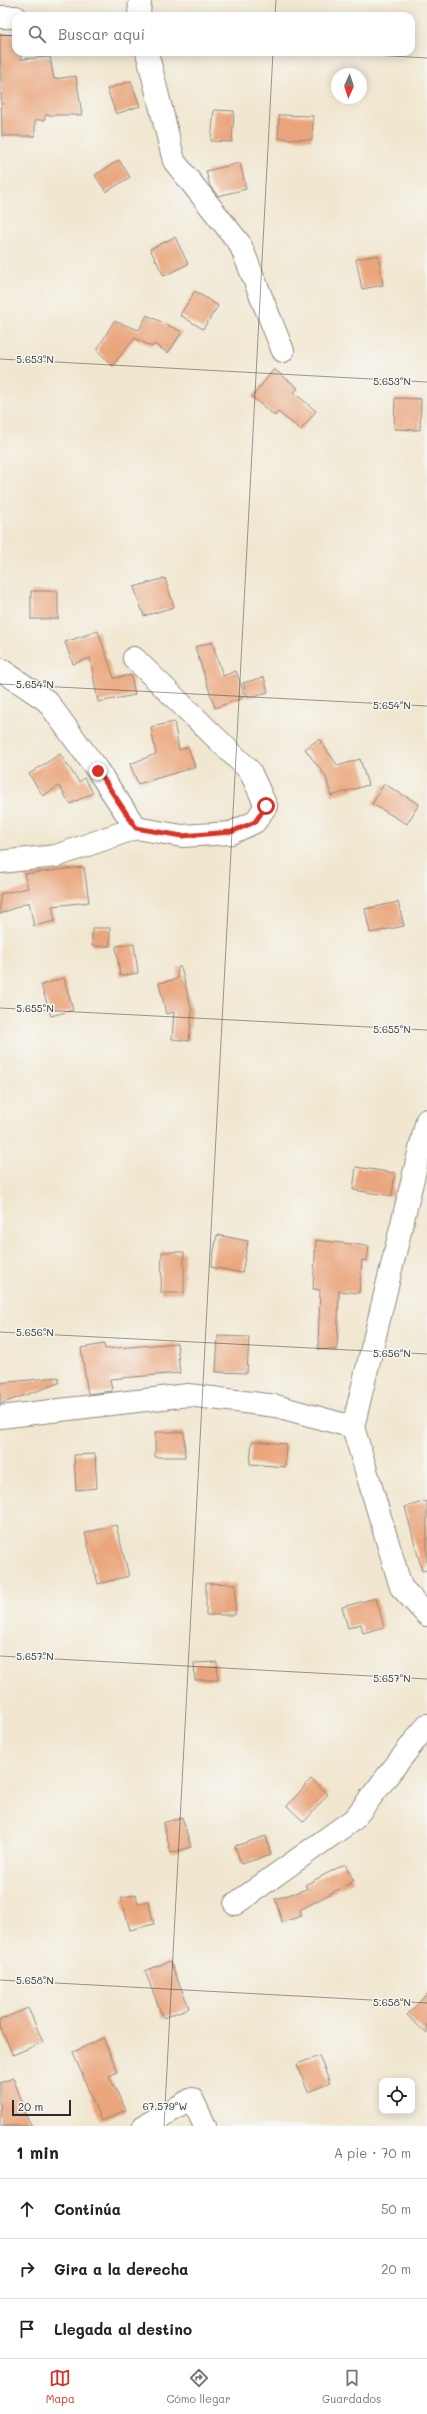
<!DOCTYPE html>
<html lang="es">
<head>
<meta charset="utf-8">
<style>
	body { margin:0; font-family:Mali,sans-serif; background:#f2f2f2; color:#222 }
	.controls { position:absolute; right:12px; bottom:12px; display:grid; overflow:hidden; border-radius:8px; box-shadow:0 2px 10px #0003 }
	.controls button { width:36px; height:36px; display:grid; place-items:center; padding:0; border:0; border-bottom:1px solid #e0e0e0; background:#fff; color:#222; font:20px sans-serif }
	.compass { position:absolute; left:331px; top:68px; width:36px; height:36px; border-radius:50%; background:#fff; box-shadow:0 2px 10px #0003; rotate:183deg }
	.scale { position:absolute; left:12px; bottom:10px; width:59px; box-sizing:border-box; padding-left:4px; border:2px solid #2b2b2b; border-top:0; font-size:11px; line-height:14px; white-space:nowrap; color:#2b2b2b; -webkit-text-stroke:3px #f6f6f2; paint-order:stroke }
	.stop { position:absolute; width:12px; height:12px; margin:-9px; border:3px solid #d93025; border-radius:50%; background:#fff }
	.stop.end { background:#d93025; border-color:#fff; box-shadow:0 1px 4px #0008 }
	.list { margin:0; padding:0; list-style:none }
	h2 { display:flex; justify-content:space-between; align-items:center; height:52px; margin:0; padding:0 16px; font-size:17px }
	h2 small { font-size:13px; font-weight:400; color:#767676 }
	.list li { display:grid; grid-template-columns:26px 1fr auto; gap:12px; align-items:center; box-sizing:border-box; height:60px; padding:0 16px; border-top:1px solid #e0e0e0 }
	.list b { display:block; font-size:15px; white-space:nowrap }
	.list em { font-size:13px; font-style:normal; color:#767676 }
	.icon { flex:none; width:22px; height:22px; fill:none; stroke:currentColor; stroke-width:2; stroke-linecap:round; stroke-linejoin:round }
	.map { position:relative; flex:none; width:427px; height:2126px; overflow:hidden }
	.search { position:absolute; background:#fff; box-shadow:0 2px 10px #0003; left:12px; right:12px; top:12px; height:44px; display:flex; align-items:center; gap:10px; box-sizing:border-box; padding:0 14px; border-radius:12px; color:#767676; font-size:15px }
	.sheet { height:232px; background:#fff }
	nav { display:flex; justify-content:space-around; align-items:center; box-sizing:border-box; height:56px; border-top:1px solid #e0e0e0; background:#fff; font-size:11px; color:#767676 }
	nav a { display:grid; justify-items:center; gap:2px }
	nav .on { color:#d93025 }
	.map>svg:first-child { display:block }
	.building { fill:#eaa57b }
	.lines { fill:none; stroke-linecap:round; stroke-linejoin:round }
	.minor-casing { stroke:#8e897e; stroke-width:24 }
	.minor { stroke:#fff; stroke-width:22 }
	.route { stroke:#d93025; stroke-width:5 }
	.ticks { fill:none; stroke:#2b2b2b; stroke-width:1; stroke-opacity:0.45 }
	.ticks-label { font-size:10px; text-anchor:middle; fill:#2b2b2b; stroke:#f6f6f2; stroke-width:3; stroke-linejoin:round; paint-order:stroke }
</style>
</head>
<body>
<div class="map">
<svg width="427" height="2126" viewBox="0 0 427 2126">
	<rect width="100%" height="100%" fill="#f6f6f2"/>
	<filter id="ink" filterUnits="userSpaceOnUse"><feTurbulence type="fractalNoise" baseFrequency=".025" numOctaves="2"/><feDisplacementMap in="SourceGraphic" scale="8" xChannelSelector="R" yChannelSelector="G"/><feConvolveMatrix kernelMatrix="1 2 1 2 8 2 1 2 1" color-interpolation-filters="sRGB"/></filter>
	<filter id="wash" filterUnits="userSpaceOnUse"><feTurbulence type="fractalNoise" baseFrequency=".012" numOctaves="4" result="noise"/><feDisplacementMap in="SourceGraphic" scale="16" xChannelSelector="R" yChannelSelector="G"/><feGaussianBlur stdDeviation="0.9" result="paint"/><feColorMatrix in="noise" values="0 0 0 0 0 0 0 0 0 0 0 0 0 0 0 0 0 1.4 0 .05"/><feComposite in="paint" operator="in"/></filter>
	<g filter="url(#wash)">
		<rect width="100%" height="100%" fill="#f1e7d0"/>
		<g id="blocks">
			<g class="building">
				<path d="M 0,34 L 16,35 L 16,52 L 21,52 L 21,59 L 50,57 L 54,79 L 76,76 L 82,115 L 45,115 L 45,120 L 35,120 L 35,136 L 2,136 Z"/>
				<path d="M 131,81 L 140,106 L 116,114 L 107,89 Z"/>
				<path d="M 214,110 L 234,111 L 232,142 L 211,141 Z"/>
				<path d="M 279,115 L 313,116 L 312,140 L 278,138 Z"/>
				<path d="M 119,160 L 130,177 L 106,192 L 95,175 Z"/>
				<path d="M 240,163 L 246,189 L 218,196 L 210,186 L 206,171 Z"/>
				<path d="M 175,237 L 188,264 L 164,276 L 150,249 Z"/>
				<path d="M 378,255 L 383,285 L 362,289 L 356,259 Z"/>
				<path d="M 195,291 L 218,306 L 203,329 L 180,315 Z"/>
				<path d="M 147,315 L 182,332 L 168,353 L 154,344 L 152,347 L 135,338 L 112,366 L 97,350 L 114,321 L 139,330 Z"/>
				<path d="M 274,369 L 298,388 L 294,393 L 316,411 L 301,430 L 278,412 L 275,416 L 252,397 Z"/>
				<path d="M 395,398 L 421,399 L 420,430 L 394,429 Z"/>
				<path d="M 165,578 L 174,607 L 144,616 L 134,587 Z"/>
				<rect x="31" y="591" width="27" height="28"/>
				<path d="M 98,631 L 114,678 L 131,675 L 135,695 L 98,702 L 90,658 L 73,664 L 65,642 Z"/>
				<path d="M 212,642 L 223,676 L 236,671 L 245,697 L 215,708 L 195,647 Z"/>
				<path d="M 264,677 L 268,692 L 248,698 L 243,683 Z"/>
				<path d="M 174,722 L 179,750 L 188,747 L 195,767 L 138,784 L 130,764 L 156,754 L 151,727 Z"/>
				<path d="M 319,739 L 338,766 L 360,759 L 368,785 L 331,796 L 326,777 L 305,749 Z"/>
				<path d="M 60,754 L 79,782 L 84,778 L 93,793 L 70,804 L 59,786 L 43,796 L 29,774 Z"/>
				<path d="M 384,784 L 419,804 L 407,824 L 372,804 Z"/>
				<path d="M 84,867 L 89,902 L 52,906 L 55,921 L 34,926 L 29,902 L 0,914 L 0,894 L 28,888 L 24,874 Z"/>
				<path d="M 398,902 L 404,926 L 370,933 L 365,909 Z"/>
				<rect x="92" y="928" width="18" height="18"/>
				<path d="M 134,944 L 138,973 L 120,976 L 116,946 Z"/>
				<path d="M 178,967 L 181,967 L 192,1012 L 189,1041 L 172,1039 L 174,1012 L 166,1014 L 159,983 L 177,979 Z"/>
				<path d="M 64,978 L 73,1010 L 51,1016 L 41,985 Z"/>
				<path d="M 356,1167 L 395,1173 L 392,1196 L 353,1190 Z"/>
				<path d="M 217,1235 L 248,1241 L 242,1273 L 211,1267 Z"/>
				<path d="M 316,1240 L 369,1246 L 367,1261 L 362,1260 L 359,1293 L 339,1291 L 337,1350 L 318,1349 L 320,1290 L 313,1289 Z"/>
				<path d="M 162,1252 L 184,1252 L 184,1293 L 161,1293 Z"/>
				<path d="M 218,1336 L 249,1337 L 247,1373 L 216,1372 Z"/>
				<path d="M 177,1343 L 180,1373 L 110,1379 L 112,1391 L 88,1394 L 81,1348 L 104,1344 L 105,1349 Z"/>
				<path d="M 58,1377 L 59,1383 L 0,1404 L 0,1383 Z"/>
				<path d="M 155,1432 L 184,1432 L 185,1457 L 155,1457 Z"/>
				<path d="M 252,1441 L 286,1444 L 285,1467 L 250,1464 Z"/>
				<path d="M 95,1454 L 97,1488 L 76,1490 L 74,1455 Z"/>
				<path d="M 427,1501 L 427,1570 L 422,1571 L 405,1507 Z"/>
				<path d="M 116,1525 L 129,1576 L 98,1584 L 85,1533 Z"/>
				<path d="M 206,1583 L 236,1584 L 235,1615 L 206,1615 Z"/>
				<path d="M 376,1598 L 384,1627 L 363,1633 L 361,1624 L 348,1628 L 342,1607 Z"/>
				<path d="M 217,1662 L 218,1680 L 195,1680 L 194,1663 Z"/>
				<path d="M 311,1779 L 328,1794 L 304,1822 L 287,1806 Z"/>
				<path d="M 182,1817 L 191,1847 L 171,1853 L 163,1823 Z"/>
				<path d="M 266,1836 L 271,1855 L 241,1864 L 235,1846 Z"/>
				<path d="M 345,1864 L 354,1881 L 300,1910 L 302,1916 L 282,1922 L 275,1899 L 307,1889 L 305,1885 Z"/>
				<path d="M 136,1894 L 138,1904 L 148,1901 L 154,1924 L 130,1930 L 121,1898 Z"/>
				<path d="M 170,1961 L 189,2008 L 163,2018 L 145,1971 Z"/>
				<path d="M 427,1994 L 427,2034 L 407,2015 Z"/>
				<path d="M 28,2008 L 43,2042 L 13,2055 L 0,2026 L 0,2020 Z"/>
				<path d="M 103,2038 L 118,2072 L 109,2076 L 126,2110 L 101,2121 L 73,2052 Z"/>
				<path d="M 319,2056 L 330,2083 L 308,2092 L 297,2064 Z"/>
				<path d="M 13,2078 L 24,2107 L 22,2108 L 32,2126 L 0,2126 L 0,2083 Z"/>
			</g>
		</g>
	</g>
	<g filter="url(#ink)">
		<use href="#blocks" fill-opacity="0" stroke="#8e897e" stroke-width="1"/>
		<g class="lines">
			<defs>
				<g id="minor">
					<path d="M 139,16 L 140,0"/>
					<path d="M 0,17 L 16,17"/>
					<path d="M 147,52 L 174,161 L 240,244 L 283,351"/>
					<path d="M 134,658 L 250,771 L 266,806 L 255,822 L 231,833 L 182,836 L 136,828"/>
					<path d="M 0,669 L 47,701 L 98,771 L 136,828 L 56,856 L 0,862"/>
					<path d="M 0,1417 L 188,1395 L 276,1406 L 353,1427 L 401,1587 L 427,1615"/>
					<path d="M 353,1427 L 427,1120"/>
					<path d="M 235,1904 L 354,1819 L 427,1725"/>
					<path d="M 144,2126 L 192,2099 L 205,2126"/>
				</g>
			</defs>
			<use href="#minor" class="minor-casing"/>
			<use href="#minor" class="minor"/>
		</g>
	</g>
	<g class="lines" filter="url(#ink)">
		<path class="route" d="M 98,771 L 136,828 L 182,836 L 231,832 L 255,822 L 266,806"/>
	</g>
	<path class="ticks" d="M 275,16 L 276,0M 0,35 L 16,36M 321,52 L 427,58M 0,359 L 427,382M 0,684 L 427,706M 0,1008 L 427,1030M 0,1332 L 427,1354M 0,1656 L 427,1679M 0,1980 L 427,2003M 164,2126 L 273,52"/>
	<g class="ticks-label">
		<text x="35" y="363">5.653°N</text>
		<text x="392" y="385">5.653°N</text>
		<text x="35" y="688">5.654°N</text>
		<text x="392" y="709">5.654°N</text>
		<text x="35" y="1012">5.655°N</text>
		<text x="392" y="1033">5.655°N</text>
		<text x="35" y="1336">5.656°N</text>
		<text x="392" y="1357">5.656°N</text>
		<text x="35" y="1660">5.657°N</text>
		<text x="392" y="1682">5.657°N</text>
		<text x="35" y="1984">5.658°N</text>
		<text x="392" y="2006">5.658°N</text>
		<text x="165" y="2110">67.579°W</text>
	</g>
</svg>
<div class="controls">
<button><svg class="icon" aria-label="locate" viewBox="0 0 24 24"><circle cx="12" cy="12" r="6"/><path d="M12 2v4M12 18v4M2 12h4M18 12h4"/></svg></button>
</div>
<svg class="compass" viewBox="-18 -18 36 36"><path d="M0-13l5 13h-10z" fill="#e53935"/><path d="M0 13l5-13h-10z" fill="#767676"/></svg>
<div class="scale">20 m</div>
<div class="stop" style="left:266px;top:806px"></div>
<div class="stop end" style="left:98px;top:771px"></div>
<div class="search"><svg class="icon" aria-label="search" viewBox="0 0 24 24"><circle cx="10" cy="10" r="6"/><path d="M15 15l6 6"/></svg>Buscar aquí</div>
</div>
<section class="sheet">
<h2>1 min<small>A pie · 70 m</small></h2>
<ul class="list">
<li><svg class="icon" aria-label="ahead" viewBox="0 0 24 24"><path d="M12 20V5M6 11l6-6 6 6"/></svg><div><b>Continúa</b></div><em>50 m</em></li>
<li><svg class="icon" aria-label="right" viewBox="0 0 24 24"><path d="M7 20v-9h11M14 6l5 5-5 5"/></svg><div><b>Gira a la derecha</b></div><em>20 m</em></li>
<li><svg class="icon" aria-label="arrive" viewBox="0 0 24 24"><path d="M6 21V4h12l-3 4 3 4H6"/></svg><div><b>Llegada al destino</b></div></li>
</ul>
</section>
<nav>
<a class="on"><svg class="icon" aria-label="map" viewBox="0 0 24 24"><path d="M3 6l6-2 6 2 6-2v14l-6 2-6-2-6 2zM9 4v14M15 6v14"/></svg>Mapa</a>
<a><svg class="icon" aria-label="directions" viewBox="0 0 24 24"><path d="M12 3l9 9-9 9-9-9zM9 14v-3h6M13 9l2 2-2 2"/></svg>Cómo llegar</a>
<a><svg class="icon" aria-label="saved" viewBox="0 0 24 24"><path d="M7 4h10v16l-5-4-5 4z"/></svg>Guardados</a>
</nav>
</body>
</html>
